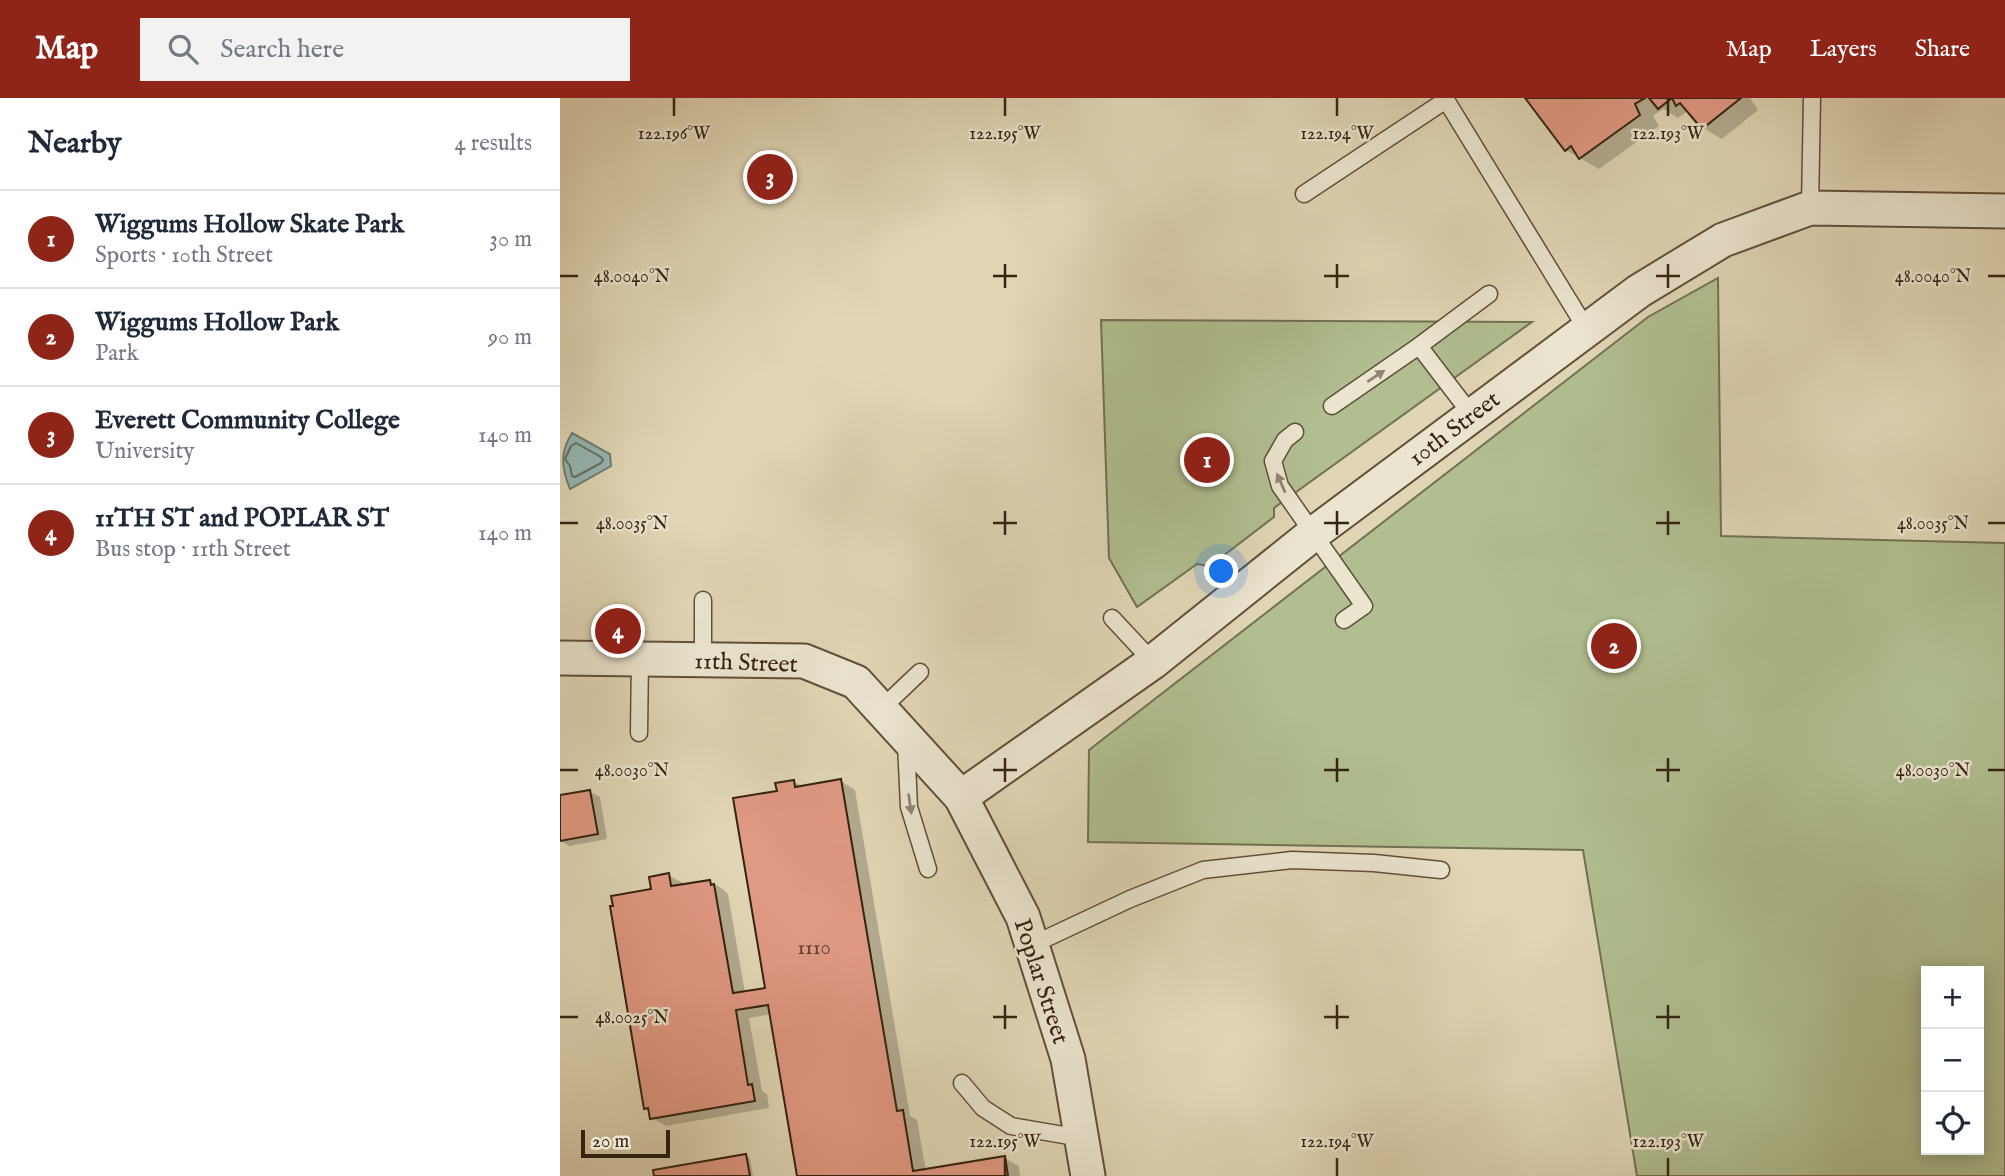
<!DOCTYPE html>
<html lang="en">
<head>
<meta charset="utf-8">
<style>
	body { margin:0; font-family:"IM FELL English",serif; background:#f2f2f3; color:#1f2937 }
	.controls { position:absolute; right:21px; bottom:21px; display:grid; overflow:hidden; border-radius:0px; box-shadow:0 4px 18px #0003 }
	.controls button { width:63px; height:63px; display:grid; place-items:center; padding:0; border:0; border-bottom:2px solid #e0e1e3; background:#fff; color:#1f2937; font:35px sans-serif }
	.scale { position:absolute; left:21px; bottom:18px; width:89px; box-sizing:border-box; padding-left:7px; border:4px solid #342411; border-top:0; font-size:19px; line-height:24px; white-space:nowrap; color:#342411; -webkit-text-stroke:5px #ebe4cf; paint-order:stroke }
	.you { position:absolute; left:662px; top:474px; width:24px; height:24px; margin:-18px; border:5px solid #fff; border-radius:50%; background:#1a73e8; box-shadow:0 0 0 10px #1a73e833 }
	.badge { display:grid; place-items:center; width:46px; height:46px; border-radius:50%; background:#8f2418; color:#fff; font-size:23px; font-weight:700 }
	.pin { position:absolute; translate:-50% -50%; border:4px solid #fff; box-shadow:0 2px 7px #0006 }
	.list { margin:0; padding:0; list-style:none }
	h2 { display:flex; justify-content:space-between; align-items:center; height:91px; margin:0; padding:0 28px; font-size:30px }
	h2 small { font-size:23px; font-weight:400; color:#747a83 }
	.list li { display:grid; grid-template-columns:46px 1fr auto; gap:21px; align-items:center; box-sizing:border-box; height:98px; padding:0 28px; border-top:2px solid #e0e1e3 }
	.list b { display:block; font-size:26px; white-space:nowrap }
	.list p { margin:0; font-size:23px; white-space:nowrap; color:#747a83 }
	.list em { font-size:23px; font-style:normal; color:#747a83 }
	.icon { flex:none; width:38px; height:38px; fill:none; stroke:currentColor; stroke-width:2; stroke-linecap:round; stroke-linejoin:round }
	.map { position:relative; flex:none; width:1445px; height:1078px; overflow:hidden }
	header { display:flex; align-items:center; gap:42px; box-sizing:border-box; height:98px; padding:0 35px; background:#8f2418; color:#fff }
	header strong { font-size:33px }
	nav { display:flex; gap:38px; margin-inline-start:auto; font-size:24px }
	.search { width:490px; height:63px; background:#f2f2f3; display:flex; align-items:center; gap:18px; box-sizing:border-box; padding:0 24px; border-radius:0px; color:#747a83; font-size:26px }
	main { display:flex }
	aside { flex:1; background:#fff }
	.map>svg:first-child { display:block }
	.green { fill:#b0be90; stroke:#727150; stroke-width:2; fill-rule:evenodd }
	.water { fill:#95b7b4; stroke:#6e7c73; stroke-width:2 }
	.shadow { fill:#0003 }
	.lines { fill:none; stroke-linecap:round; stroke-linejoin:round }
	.shore { stroke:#646e62; stroke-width:2 }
	.building { fill:#e09983; stroke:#342411; stroke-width:2 }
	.lane-casing { stroke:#5f503a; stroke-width:19 }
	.street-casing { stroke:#5f503a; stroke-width:37 }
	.lane { stroke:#ebe4cf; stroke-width:16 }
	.street { stroke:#ebe4cf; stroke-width:33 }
	.oneway { fill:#908470 }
	.ticks { fill:none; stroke:#342411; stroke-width:2.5 }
	.labels { text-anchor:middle; stroke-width:5; stroke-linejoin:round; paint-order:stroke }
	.number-label { font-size:21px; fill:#5f412e }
	.street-label { font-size:24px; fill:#342411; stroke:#ebe4cf }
	.ticks-label { font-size:18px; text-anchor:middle; fill:#342411; stroke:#ebe4cf; stroke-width:5; stroke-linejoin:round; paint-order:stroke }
</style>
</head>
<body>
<header>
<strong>Map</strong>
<div class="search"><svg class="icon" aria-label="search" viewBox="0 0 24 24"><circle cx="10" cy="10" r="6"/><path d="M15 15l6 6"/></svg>Search here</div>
<nav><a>Map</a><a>Layers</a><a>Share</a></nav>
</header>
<main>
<aside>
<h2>Nearby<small>4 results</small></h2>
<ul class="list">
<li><span class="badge">1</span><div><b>Wiggums Hollow Skate Park</b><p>Sports · 10th Street</p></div><em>30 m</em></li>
<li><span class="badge">2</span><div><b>Wiggums Hollow Park</b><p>Park</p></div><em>90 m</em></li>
<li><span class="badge">3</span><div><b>Everett Community College</b><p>University</p></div><em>140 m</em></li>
<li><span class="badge">4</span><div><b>11TH ST and POPLAR ST</b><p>Bus stop · 11th Street</p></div><em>140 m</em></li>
</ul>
</aside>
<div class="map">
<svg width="1445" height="1078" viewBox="0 0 1445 1078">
	<rect width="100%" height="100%" fill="#e0d6b5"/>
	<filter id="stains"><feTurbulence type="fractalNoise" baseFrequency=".00286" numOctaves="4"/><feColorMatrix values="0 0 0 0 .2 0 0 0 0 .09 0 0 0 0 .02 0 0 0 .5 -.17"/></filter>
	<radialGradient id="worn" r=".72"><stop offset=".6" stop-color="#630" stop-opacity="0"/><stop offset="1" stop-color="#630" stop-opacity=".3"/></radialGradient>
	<g class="green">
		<path d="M 1158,180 L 1161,438 L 1445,445 L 1445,1078 L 1077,1078 L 1023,752 L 528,744 L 529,652 L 1088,219 ZM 1366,873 L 1419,873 L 1419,1052 L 1366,1052 Z"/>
		<path d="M 541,222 L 972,224 L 714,410 L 714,419 L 650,468 L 637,466 L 577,509 L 549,460 Z"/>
	</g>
	<path class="water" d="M 12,335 L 50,356 L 51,368 L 10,391 C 1,369 0,354 12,335 Z"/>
	<g class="shadow">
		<path d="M 967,0 L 1190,0 L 1198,12 L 1162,41 L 1143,30 L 1128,13 L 1118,20 L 1103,11 L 1093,18 L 1099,28 L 1039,71 L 1006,52 Z"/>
		<path d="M 281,683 L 295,692 L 350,1018 L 357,1022 L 366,1073 L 444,1060 L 459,1068 L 460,1078 L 239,1078 L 212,916 L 189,920 L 202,993 L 207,996 L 209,1010 L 106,1028 L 91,1019 L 90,1012 L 86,1010 L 93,792 L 108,777 L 123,785 L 123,788 L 150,783 L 164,792 L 168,796 L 185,895 L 207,891 L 219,694 L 234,684 L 244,689 Z"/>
		<path d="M 30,694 L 40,699 L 47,741 L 9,748 L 0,742 L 0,699 Z"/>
		<path d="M 186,1058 L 190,1060 L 193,1078 L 96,1078 Z"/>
	</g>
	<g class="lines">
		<path class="shore" d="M 16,345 L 41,359 L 43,362 L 41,365 L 15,379 L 12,378 L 10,368 L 5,361 L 11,348 Z"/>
	</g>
	<g class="building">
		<path d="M 965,0 L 1085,0 L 1075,6 L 1080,17 L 1019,61 L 1011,48 L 1005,53 Z"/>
		<path d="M 1089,0 L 1181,0 L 1142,31 L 1120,5 L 1116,8 L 1112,0 L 1098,11 Z"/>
		<path d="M 281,681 L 337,1013 L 343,1012 L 353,1073 L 445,1058 L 448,1078 L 237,1078 L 208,907 L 176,912 L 188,987 L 192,986 L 195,1003 L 90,1021 L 88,1010 L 84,1011 L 50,808 L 53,808 L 51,798 L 91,791 L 89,779 L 109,775 L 111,788 L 150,782 L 151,787 L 154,786 L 173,895 L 205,890 L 173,700 L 217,693 L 215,685 L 234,682 L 235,689 Z"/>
		<path d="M 30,692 L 38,736 L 0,743 L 0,697 Z"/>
		<path d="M 186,1056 L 190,1078 L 94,1078 L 93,1072 Z"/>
	</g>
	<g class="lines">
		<defs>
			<g id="lane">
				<path d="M 744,96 L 886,2 L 1027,232"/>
				<path d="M 1250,110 L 1252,0"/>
				<path d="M 859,248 L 911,316"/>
				<path d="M 772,308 L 859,248 L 929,196"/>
				<path d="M 735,334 L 725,342 L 713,363 L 720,388 L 804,508 L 784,522"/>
				<path d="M 552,520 L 593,564"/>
				<path d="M 143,562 L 143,502"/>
				<path d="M 321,611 L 360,574"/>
				<path d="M 79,635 L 80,561"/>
				<path d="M 346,645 L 349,709 L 368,771"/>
				<path d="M 472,847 L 570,801 L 643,772 L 732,762 L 814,765 L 881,772"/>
				<path d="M 402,985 L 423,1010 L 451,1028 L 521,1040"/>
			</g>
			<g id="street">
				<path d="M 0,560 L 244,563 L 296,584 L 401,699 L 463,819 L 508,961 L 528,1078"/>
				<path d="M 401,699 L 593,564 L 753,436 L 1079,193 L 1163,142 L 1250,110 L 1445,113"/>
			</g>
		</defs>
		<use href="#lane" class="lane-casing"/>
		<use href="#street" class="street-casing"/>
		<use href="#lane" class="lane"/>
		<use href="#street" class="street"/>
	</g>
	<defs><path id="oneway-solid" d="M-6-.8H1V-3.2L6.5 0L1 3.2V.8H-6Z" transform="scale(1.75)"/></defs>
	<g class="oneway">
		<use href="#oneway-solid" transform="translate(816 278) rotate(-34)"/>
		<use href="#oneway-solid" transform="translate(721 385) rotate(-114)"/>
		<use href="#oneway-solid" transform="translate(350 706) rotate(82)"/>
	</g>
	<path class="ticks" d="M 114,0 L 114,18M 445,0 L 445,18M 777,0 L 777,18M 1108,0 L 1108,18M 445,166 L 445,190M 777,166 L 777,190M 1108,166 L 1108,190M 0,178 L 18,178M 433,178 L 457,178M 764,178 L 789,178M 1096,178 L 1120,178M 1428,178 L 1445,178M 445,413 L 445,437M 777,413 L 777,437M 1108,413 L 1108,437M 0,425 L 18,425M 433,425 L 457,425M 764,425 L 789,425M 1096,425 L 1120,425M 1428,425 L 1445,425M 445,660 L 445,684M 777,660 L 777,684M 1108,660 L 1108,684M 0,672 L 18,672M 433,672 L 457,672M 764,672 L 789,672M 1096,672 L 1120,672M 1428,672 L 1445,672M 445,907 L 445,931M 777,907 L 777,931M 1108,907 L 1108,931M 0,919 L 18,919M 433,919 L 457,919M 764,919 L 789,919M 1096,919 L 1120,919M 445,1060 L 445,1078M 777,1060 L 777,1078M 1108,1060 L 1108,1078"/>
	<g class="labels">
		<g class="number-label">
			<text x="254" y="856">1110</text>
		</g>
		<g class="street-label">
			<text transform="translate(894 330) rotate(-37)" y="8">10th Street</text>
			<text transform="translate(186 564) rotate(2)" y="8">11th Street</text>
			<text transform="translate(482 883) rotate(72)" y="8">Poplar Street</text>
		</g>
	</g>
	<g class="ticks-label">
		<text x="114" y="41">122.196°W</text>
		<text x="445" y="41">122.195°W</text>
		<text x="777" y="41">122.194°W</text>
		<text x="1108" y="41">122.193°W</text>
		<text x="72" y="184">48.0040°N</text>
		<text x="1373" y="184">48.0040°N</text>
		<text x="72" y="431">48.0035°N</text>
		<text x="1373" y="431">48.0035°N</text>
		<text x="72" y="678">48.0030°N</text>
		<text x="1373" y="678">48.0030°N</text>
		<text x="72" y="925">48.0025°N</text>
		<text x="445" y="1049">122.195°W</text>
		<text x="777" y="1049">122.194°W</text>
		<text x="1108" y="1049">122.193°W</text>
	</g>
	<rect width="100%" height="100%" filter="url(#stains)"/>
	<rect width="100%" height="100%" fill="url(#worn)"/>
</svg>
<div class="controls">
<button>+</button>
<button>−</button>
<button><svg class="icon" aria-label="locate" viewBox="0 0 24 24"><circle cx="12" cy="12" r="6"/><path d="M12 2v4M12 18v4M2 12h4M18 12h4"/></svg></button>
</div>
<div class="scale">20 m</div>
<div class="you"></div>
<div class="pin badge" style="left:647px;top:362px">1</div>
<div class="pin badge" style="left:1054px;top:548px">2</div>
<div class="pin badge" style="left:210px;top:79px">3</div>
<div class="pin badge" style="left:58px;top:533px">4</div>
</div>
</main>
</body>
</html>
